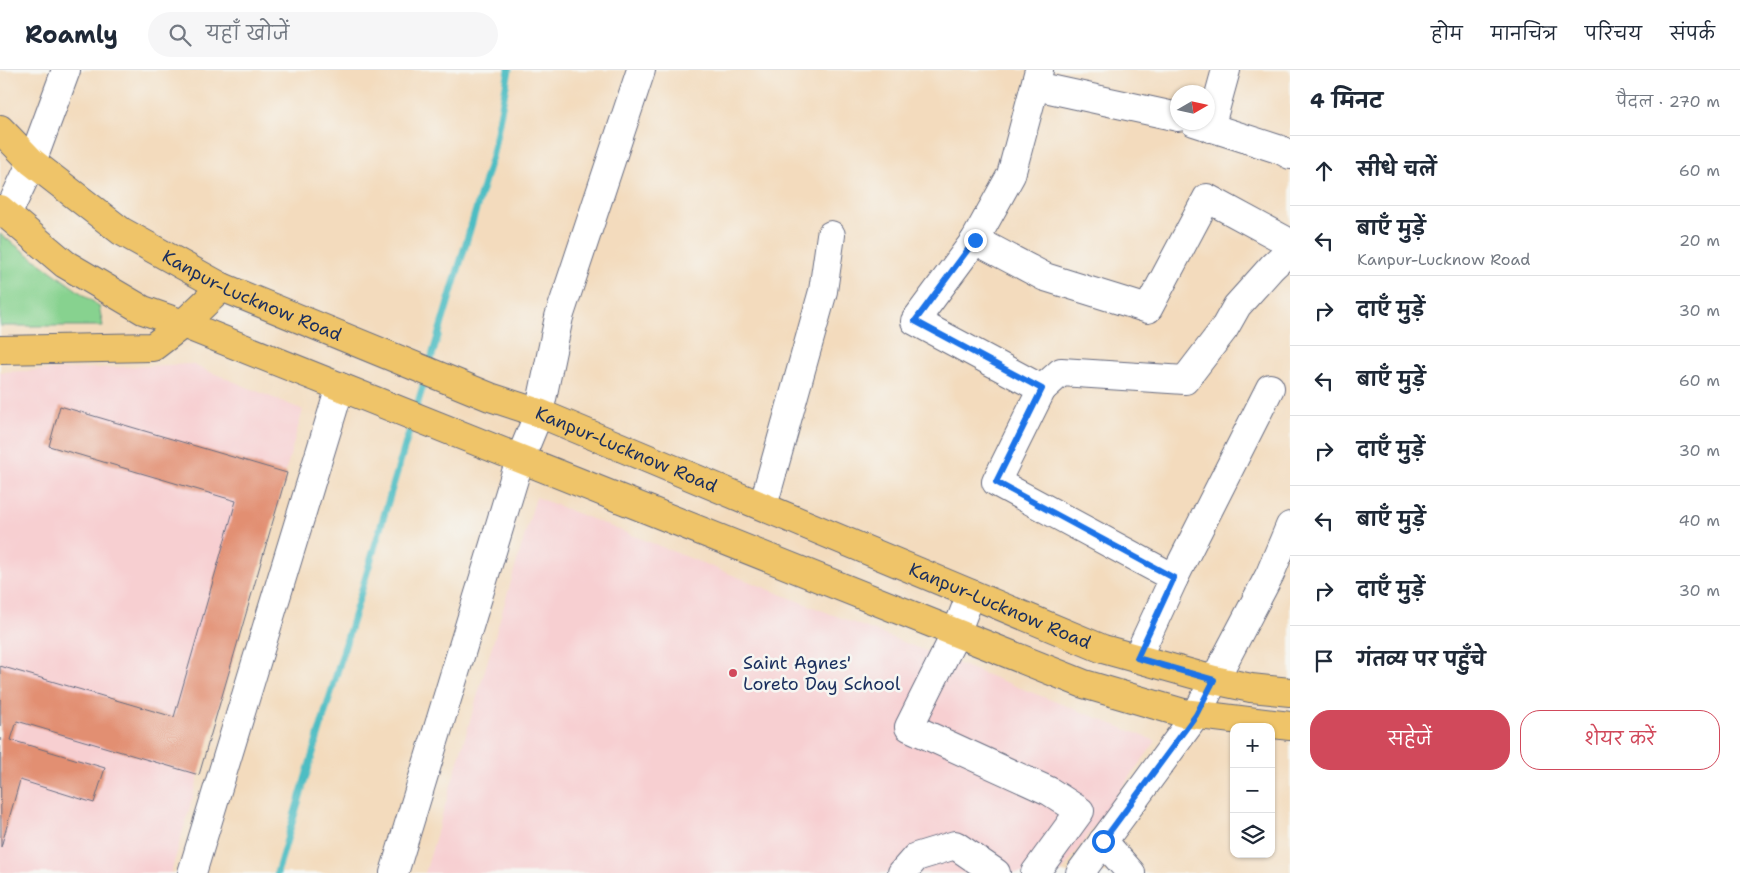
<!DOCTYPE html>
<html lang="hi">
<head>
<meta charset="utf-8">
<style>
	body { margin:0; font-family:"Shantell Sans","Playpen Sans Deva",sans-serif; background:#f6f6f7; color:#1f2937 }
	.controls { position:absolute; right:15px; bottom:15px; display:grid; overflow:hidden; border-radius:10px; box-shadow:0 1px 4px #0004 }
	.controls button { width:45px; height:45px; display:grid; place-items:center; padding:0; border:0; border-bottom:1px solid #e0e1e3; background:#fff; color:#1f2937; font:25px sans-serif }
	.compass { position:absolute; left:1170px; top:15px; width:45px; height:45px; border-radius:50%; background:#fff; box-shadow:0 1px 4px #0004; rotate:81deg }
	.stop { position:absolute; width:15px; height:15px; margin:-11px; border:4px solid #1a73e8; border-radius:50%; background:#fff }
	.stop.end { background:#1a73e8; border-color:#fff; box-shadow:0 1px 5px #0008 }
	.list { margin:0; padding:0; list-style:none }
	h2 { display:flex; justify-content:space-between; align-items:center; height:65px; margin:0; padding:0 20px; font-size:21px }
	h2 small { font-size:16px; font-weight:400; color:#747a83 }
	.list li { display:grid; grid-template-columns:32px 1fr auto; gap:15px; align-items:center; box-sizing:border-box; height:70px; padding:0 20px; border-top:1px solid #e0e1e3 }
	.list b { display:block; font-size:19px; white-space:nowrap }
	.list p { margin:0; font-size:16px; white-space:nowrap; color:#747a83 }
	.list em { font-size:16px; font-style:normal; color:#747a83 }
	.actions { display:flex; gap:10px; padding:15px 20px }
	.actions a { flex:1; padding:11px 0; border:1px solid #d1495b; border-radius:20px; text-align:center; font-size:18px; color:#d1495b }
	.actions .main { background:#d1495b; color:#fff }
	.icon { flex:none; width:28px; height:28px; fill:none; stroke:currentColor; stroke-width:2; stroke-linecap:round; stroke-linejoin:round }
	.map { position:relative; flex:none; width:1290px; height:803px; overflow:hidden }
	header { display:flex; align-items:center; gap:30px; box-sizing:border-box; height:70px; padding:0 25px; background:#fff; border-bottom:1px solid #e0e1e3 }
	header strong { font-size:24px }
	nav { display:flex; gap:28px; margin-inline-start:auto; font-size:18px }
	.search { width:350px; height:45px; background:#f6f6f7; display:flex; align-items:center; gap:12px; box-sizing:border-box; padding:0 18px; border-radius:28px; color:#747a83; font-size:19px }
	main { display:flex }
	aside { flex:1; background:#fff }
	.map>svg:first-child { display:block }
	.built { fill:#f7cfd1 }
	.green { fill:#87d28f; stroke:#518076 }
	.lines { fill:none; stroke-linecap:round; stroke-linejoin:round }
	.stream { stroke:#4ebdc3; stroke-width:7 }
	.building { fill:#e28f72 }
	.minor-casing { stroke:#676b7f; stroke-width:30 }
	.major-casing { stroke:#676b7f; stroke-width:30 }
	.minor { stroke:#fff; stroke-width:28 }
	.major { stroke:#efc469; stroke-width:28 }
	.route { stroke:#1a73e8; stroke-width:6 }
	.poi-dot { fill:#d1495b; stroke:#f6f6f2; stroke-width:2 }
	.labels { text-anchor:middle; stroke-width:5; stroke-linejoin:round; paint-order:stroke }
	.street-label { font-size:18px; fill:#1b2f5e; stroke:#f6f6f2 }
	.poi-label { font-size:18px; fill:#1b2f5e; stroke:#f6f6f2; text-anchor:start }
</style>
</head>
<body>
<header>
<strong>Roamly</strong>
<div class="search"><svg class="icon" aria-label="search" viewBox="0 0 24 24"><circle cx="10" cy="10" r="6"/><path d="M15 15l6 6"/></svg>यहाँ खोजें</div>
<nav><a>होम</a><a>मानचित्र</a><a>परिचय</a><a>संपर्क</a></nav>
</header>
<main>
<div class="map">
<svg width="1290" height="803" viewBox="0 0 1290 803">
	<rect width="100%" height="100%" fill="#f6f6f2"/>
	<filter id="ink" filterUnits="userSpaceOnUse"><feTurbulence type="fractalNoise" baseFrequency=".02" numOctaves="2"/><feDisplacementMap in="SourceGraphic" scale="10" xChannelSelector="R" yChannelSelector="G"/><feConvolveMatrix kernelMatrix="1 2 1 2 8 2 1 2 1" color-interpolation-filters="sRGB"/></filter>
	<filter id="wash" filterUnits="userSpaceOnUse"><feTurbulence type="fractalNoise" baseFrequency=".0096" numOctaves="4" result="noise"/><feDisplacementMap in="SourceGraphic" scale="20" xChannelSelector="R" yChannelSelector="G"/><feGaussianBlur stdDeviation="1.12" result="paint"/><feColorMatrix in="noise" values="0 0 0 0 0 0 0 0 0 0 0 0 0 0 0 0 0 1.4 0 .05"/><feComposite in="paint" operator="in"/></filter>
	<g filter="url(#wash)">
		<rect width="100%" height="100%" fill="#f3dbbd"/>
		<g class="built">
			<path d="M 191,294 L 303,340 L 171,803 L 0,803 L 0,302 Z"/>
			<path d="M 536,427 L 808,535 L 1156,671 L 1061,803 L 425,803 Z"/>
		</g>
		<path class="green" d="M 0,164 L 99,236 L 103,256 L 0,256 Z"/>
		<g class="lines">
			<g class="stream">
				<path d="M 429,296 L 493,83 L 509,0"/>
				<path d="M 415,342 L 426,306"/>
				<path d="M 277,803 L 412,352"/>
			</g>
		</g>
		<g id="blocks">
			<path class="building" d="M 60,336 L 287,403 L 199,705 L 17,651 L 11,670 L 105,698 L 94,733 L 20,710 L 1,777 L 0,596 L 174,647 L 236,431 L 49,376 Z"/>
		</g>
	</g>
	<g filter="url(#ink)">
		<use href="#blocks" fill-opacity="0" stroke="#676b7f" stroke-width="1"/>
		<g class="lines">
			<defs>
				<g id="minor">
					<path d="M 1039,0 L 1011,105 L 975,170 L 915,251 L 1042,319 L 996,412 L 1174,508"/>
					<path d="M 1036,16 L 1178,47"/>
					<path d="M 1194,52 L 1281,80 L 1290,85"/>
					<path d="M 1210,58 L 1226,0"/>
					<path d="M 7,145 L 32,92 L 66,0"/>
					<path d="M 975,170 L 1045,207 L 1148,239 L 1207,128 L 1290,173"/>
					<path d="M 1042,319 L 1061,302 L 1185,310 L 1224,259 L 1237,236 L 1272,197 L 1290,180"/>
					<path d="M 763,436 L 823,221 L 831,165"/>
					<path d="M 971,524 L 956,563 L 909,657 L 1049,721 L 1080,741 L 1035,803"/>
					<path d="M 1137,588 L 1174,508 L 1270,318"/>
					<path d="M 1103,771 L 1131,803"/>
					<path d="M 192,803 L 340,317"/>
					<path d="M 394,803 L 520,389 L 539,343 L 559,247 L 641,0"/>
					<path d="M 902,803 L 916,787 L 955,775 L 996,803"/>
					<path d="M 1080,803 L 1196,645 L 1270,504 L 1290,456"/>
				</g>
				<g id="major">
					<path id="s1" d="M 0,59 L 32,92 L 121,161 L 222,217 L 490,327 L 539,343 L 1103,579 L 1214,610 L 1251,618 L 1290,622"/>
					<path d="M 0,139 L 65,194 L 143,240 L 183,254 L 1084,614 L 1183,643 L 1290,656"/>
					<path d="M 0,280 L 153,277 L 183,254 L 222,217"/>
				</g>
			</defs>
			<use href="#minor" class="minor-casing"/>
			<use href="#major" class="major-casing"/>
			<use href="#minor" class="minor"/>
			<use href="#major" class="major"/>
		</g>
	</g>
	<g class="lines" filter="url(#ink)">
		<path class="route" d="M 975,170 L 915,251 L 1042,319 L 996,412 L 1174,508 L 1137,588 L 1214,610 L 1196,645 L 1103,771"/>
	</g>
	<circle class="poi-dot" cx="733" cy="603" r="5"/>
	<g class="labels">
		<g class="street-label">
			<text dy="6" stroke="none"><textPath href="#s1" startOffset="305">Kanpur-Lucknow Road</textPath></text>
			<text dy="6" stroke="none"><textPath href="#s1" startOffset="710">Kanpur-Lucknow Road</textPath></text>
			<text dy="6" stroke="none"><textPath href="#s1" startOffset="1115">Kanpur-Lucknow Road</textPath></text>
		</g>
		<g class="poi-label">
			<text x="743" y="599">Saint Agnes'<tspan x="743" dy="21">Loreto Day School</tspan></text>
		</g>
	</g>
</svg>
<div class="controls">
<button>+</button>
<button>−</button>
<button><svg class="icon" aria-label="layers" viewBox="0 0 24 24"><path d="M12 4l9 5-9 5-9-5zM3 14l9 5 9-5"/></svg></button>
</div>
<svg class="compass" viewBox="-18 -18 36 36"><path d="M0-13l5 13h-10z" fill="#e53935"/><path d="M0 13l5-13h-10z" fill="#747a83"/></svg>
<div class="stop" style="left:1103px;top:771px"></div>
<div class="stop end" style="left:975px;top:170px"></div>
</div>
<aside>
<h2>4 मिनट<small>पैदल · 270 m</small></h2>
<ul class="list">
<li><svg class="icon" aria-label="ahead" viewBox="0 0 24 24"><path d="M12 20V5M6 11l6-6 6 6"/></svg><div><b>सीधे चलें</b></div><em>60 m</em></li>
<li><svg class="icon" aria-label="left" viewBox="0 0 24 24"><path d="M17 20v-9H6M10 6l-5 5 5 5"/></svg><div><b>बाएँ मुड़ें</b><p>Kanpur-Lucknow Road</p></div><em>20 m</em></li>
<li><svg class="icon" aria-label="right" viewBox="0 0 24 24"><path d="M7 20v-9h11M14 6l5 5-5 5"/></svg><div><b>दाएँ मुड़ें</b></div><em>30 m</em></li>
<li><svg class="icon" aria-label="left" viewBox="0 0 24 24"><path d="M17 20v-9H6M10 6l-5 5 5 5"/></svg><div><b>बाएँ मुड़ें</b></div><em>60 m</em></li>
<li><svg class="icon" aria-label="right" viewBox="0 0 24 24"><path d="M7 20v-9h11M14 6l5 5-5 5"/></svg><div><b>दाएँ मुड़ें</b></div><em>30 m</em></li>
<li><svg class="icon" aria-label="left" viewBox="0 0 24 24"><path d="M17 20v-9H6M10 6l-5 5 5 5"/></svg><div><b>बाएँ मुड़ें</b></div><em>40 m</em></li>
<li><svg class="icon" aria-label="right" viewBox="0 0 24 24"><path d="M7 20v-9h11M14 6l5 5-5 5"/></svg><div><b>दाएँ मुड़ें</b></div><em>30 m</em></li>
<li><svg class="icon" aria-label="arrive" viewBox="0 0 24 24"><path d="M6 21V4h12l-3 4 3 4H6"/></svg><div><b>गंतव्य पर पहुँचे</b></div></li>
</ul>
<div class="actions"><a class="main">सहेजें</a><a>शेयर करें</a></div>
</aside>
</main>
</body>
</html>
